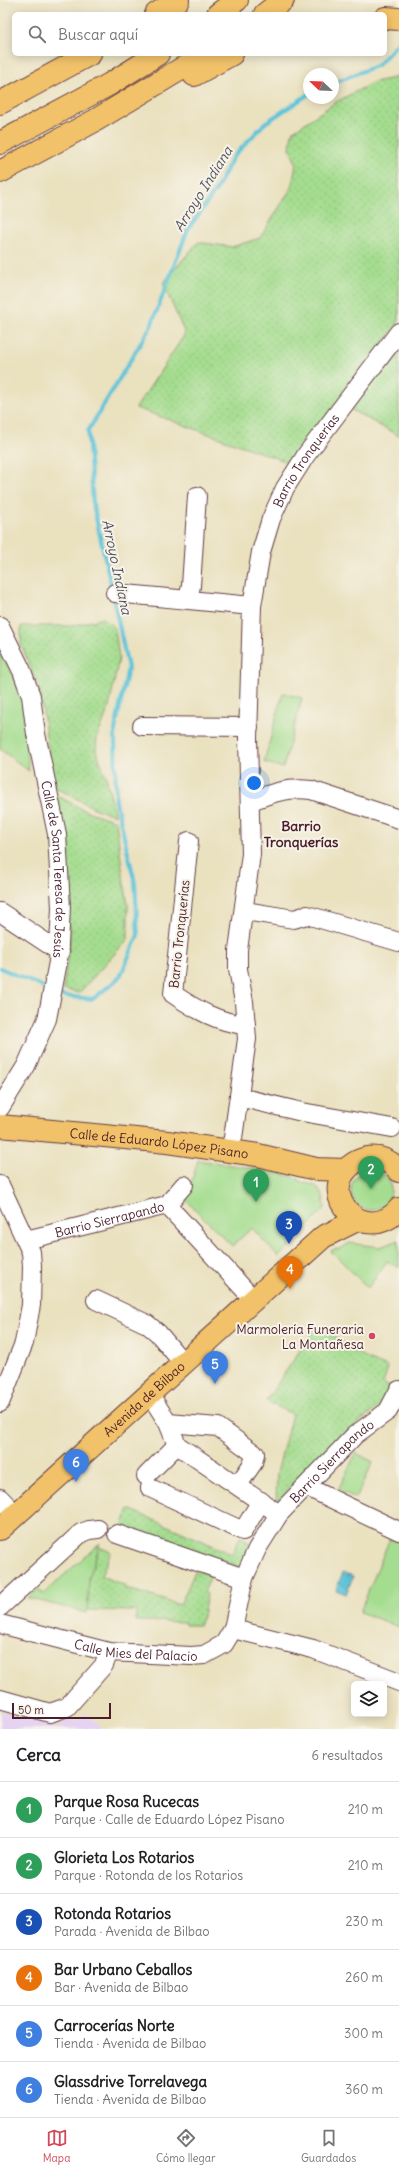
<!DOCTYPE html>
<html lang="es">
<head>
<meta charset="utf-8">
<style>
	body { margin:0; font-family:Delius,sans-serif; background:#f6f6f6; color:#202124 }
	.controls { position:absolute; right:12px; bottom:12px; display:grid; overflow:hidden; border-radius:6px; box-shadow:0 2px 10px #0003 }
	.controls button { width:36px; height:36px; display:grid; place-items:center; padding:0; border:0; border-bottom:1px solid #e0e0e0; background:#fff; color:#202124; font:20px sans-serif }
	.compass { position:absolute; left:303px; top:68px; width:36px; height:36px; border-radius:50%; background:#fff; box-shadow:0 2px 10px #0003; rotate:293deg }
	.scale { position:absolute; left:12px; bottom:10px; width:99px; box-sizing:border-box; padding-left:4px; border:2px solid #4a1f2b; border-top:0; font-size:11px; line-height:14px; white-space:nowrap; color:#4a1f2b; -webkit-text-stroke:3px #f7f3e8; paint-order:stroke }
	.you { position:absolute; left:254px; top:783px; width:14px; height:14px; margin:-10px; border:3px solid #fff; border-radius:50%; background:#1a73e8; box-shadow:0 0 0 6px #1a73e833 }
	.badge { display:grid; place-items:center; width:26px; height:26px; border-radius:50%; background:#d1495b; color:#fff; font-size:13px; font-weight:700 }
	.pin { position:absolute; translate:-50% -33px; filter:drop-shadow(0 1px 2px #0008) }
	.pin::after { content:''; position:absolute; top:21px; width:14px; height:12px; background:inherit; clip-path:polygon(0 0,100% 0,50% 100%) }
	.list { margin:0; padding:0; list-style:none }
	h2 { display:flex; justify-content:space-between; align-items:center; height:52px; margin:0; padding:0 16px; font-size:17px }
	h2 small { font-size:13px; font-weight:400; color:#757577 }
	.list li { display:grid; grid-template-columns:26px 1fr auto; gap:12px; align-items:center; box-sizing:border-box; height:56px; padding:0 16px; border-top:1px solid #e0e0e0 }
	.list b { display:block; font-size:15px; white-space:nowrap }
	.list p { margin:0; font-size:13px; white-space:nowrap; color:#757577 }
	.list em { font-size:13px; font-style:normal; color:#757577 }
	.icon { flex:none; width:22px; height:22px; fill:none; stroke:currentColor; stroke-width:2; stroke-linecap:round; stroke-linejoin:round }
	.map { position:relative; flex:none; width:399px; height:1729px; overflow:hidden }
	.search { position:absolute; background:#fff; box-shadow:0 2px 10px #0003; left:12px; right:12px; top:12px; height:44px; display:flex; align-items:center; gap:10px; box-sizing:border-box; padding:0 14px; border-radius:6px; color:#757577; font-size:15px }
	.sheet { height:388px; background:#fff }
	nav { display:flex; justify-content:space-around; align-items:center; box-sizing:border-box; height:56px; border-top:1px solid #e0e0e0; background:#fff; font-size:11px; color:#757577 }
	nav a { display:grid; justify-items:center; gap:2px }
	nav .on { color:#d1495b }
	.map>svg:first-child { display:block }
	.built { fill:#e5d3f1 }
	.grass { fill:url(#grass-dots); stroke:#777e5d }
	.green { fill:#a4dd8f; stroke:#777e5d }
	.water { fill:url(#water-waves); stroke:#547282 }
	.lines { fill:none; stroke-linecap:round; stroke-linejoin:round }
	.stream { stroke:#5dc4da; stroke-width:4 }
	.minor-casing { stroke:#623c41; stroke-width:20 }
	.major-casing { stroke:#623c41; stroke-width:24 }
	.highway-casing { stroke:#623c41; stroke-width:24 }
	.minor { stroke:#fff; stroke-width:18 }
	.major { stroke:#f2c26a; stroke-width:22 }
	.highway { stroke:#f2c26a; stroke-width:22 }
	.poi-dot { fill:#d1495b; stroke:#f7f3e8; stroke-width:1.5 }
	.labels { text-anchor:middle; stroke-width:4; stroke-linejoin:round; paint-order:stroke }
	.street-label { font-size:13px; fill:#4a1f2b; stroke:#f7f3e8 }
	.poi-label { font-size:13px; fill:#4a1f2b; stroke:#f7f3e8; text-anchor:end }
	.water-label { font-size:14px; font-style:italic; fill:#505160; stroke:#f7f3e8 }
	.neighbourhood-label { font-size:14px; font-weight:bold; fill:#4a1f2b; stroke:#f7f3e8 }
</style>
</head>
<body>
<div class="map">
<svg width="399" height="1729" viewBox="0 0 399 1729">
	<defs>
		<pattern id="grass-dots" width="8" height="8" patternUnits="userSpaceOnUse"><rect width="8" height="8" fill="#a4dd8f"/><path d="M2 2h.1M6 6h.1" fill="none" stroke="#8fbd7c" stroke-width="1.8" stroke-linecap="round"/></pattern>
		<pattern id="water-waves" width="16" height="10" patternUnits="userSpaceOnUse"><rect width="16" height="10" fill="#5dc4da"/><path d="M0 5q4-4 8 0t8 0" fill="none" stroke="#52a8bb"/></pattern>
	</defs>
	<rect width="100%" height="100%" fill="#f7f3e8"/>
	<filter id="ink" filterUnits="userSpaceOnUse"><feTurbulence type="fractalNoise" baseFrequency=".025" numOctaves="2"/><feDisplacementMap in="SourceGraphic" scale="8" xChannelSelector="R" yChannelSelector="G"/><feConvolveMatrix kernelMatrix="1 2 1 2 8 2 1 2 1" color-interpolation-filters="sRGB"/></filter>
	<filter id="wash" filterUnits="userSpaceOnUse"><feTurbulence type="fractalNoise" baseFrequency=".012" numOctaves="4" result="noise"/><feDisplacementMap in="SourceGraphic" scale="16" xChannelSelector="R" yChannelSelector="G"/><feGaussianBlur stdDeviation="0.9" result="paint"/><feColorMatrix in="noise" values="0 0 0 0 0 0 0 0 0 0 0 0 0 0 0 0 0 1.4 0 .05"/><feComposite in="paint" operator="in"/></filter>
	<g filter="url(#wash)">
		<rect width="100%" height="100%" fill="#eae1bf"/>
		<path class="built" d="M 0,1711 L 58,1727 L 70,1717 L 75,1722 L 86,1713 L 103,1729 L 0,1729 Z"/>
		<g class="grass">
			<path d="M 399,77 L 399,322 L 290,463 L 136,408 L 185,334 L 163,283 L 198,242 L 232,247 L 260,238 L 292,187 L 296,164 L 290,148 L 292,132 L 336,102 L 374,82 Z"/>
			<path d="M 399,342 L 399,436 L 348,408 Z"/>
			<path d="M 104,618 L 115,629 L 119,658 L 109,707 L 97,738 L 96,750 L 106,777 L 115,815 L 98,810 L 53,786 L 40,691 L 21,644 L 21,626 L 72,626 Z"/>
			<path d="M 54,794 L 86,811 L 116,821 L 123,876 L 128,904 L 128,939 L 79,993 L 63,989 L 70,939 Z"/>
			<path d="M 317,1325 L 369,1360 L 388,1367 L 383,1384 L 397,1389 L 387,1401 L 338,1438 L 276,1502 L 277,1473 L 292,1414 L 266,1401 Z"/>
			<path d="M 129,1509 L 232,1554 L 240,1537 L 251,1544 L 242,1568 L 122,1526 Z"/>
			<path d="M 99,1547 L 111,1552 L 101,1576 L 126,1586 L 125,1588 L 180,1605 L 196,1569 L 211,1576 L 204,1592 L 207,1594 L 203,1616 L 199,1625 L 185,1625 L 185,1622 L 136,1621 L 136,1611 L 87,1610 L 89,1578 Z"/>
		</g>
		<g class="green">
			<path d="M 0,650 L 22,695 L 29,771 L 0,749 Z"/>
			<path d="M 283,693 L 302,698 L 283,768 L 264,762 Z"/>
			<path d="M 198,1160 L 257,1169 L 298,1178 L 299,1181 L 316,1186 L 323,1196 L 325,1208 L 279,1257 L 252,1228 L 232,1246 L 182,1196 L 192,1180 Z"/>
			<circle cx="371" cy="1190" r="20"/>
			<path d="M 399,1240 L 399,1268 L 387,1261 L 368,1288 L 331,1251 L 334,1249 L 340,1249 L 349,1243 L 380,1247 Z"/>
			<path d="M 356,1453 L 373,1462 L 356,1498 L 338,1490 Z"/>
			<path d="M 390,1538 L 399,1543 L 399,1627 L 360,1612 Z"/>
			<path d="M 100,1543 L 89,1578 L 87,1613 L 28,1598 L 38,1589 L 43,1594 Z"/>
		</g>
		<path class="water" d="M 343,1572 L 353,1576 L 346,1594 L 336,1590 Z"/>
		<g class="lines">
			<g class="stream">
				<path d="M 333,83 L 378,65 L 399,42"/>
				<path d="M 112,590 L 93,504 L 88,431 L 151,326 L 188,229 L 216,190 L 233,157 L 265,123 L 309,94"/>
				<path d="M 0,968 L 48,989"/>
				<path d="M 57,993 L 63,996 L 93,999 L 120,977 L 138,935 L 135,883 L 116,802 L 115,730 L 128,668 L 113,596"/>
			</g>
		</g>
	</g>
	<g filter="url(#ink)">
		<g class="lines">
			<defs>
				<g id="minor">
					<path d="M 115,593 L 252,606"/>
					<path d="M 188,599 L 191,586 L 197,496"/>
					<path id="s1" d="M 0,626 L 22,671 L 31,696 L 36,734 L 57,834 L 61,908 L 58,962 L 47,1019 L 26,1066 L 0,1108"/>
					<path d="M 142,726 L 249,727"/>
					<path d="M 251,801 C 272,793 288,787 311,790 L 399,819"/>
					<path d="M 189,841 L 173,994 C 195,1009 219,1023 246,1025"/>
					<path d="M 245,911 L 294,919 L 307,915 L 399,942"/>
					<path d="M 0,912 L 60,952"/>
					<path d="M 239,1097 L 302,1112 L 392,1128"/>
					<path id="s2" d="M 229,1150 L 233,1138 L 247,1039 L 244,1002 L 238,969 L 238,950 L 251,854 L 248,738 L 252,606 L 261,552 L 271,519 L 285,488 L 306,455 L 399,332"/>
					<path d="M 0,1185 L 31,1252 L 32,1266 L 31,1305 L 24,1343 L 0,1403"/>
					<path d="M 167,1205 L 253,1299"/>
					<path id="s3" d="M 26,1240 L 167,1205 L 184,1185"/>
					<path d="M 96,1300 L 147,1324 L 158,1333 L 183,1363"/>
					<path d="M 149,1393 L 168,1423 L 177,1445 L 279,1514"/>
					<path d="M 168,1423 L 218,1427 L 255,1454 L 253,1463 L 238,1485"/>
					<path d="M 146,1476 L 177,1445"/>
					<path d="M 307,1487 L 399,1531"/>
					<path d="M 150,1488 L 243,1531 L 261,1501"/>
					<path d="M 0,1498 L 15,1514"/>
					<path d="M 117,1534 L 244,1578"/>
					<path d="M 0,1607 L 81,1533 L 89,1530 L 98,1529"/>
					<path id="s4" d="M 0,1624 L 109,1652 L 191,1656 L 204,1655 L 224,1644 L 233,1629 L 244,1578 L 257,1549 L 279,1514 L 355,1435 L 388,1411 L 399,1390"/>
					<path d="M 233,1629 L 313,1649 L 399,1682"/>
					<path d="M 0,1699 L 50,1713 L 67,1707 L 104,1665 L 109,1652"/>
				</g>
				<g id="major">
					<path id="s5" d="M 0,1126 L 167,1142 L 258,1155 L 316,1169 L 346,1170"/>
				</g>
				<g id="highway">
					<path d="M 156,14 L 178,0"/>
					<path d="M 218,14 L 237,0"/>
					<path d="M 265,14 L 283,0"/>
					<path d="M 385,18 L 399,19"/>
					<path d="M 194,75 L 232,54"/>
					<path d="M 0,103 L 90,54"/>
					<path d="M 0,143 L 110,84 L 158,54"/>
					<path d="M 0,172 L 96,120 L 206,54"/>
					<path d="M 399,1171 C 391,1161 380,1156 367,1158 C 361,1159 355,1162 350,1166 C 316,1196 366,1247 399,1209"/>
					<path id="s6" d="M 0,1529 L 323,1237 L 357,1220"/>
				</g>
			</defs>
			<use href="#minor" class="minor-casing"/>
			<use href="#major" class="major-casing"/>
			<use href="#highway" class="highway-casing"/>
			<use href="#minor" class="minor"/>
			<use href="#major" class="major"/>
			<use href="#highway" class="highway"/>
		</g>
	</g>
	<circle class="poi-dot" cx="372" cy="1336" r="4"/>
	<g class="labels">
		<g class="street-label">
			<text dy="5" stroke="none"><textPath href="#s2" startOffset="705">Barrio Tronquerías</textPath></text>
			<text dy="5" stroke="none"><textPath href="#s1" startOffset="252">Calle de Santa Teresa de Jesús</textPath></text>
			<text transform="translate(179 934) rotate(-84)" y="5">Barrio Tronquerías</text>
			<text dy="5" stroke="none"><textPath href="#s5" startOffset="160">Calle de Eduardo López Pisano</textPath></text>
			<text dy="5" stroke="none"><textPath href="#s3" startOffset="86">Barrio Sierrapando</textPath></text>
			<text dy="5" stroke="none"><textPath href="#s6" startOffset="194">Avenida de Bilbao</textPath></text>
			<text dy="5" stroke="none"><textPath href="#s4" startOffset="448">Barrio Sierrapando</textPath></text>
			<text dy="5" stroke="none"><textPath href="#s4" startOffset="139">Calle Mies del Palacio</textPath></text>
		</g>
		<g class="poi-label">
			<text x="364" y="1334">Marmolería Funeraria<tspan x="364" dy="15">La Montañesa</tspan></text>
		</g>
		<g class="water-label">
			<text transform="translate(203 189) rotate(-58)" y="5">Arroyo Indiana</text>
			<text transform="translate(117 567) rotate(78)" y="5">Arroyo Indiana</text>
		</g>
		<g class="neighbourhood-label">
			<text x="301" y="831">Barrio<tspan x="301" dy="16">Tronquerías</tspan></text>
		</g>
	</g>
</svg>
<div class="controls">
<button><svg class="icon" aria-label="layers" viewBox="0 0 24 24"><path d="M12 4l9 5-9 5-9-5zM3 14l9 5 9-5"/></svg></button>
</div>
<svg class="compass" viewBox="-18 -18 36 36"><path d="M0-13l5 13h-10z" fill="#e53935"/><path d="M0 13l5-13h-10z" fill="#757577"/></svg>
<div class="scale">50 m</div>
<div class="you"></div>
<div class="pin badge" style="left:256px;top:1202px;background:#2e9e5b">1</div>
<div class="pin badge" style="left:371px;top:1189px;background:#2e9e5b">2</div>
<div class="pin badge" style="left:289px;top:1244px;background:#1a4fb4">3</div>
<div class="pin badge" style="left:290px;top:1289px;background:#e8710a">4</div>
<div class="pin badge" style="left:215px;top:1384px;background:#3f7fe0">5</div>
<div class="pin badge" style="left:76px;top:1482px;background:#3f7fe0">6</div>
<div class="search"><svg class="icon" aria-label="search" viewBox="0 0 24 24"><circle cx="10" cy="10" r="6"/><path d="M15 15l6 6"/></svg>Buscar aquí</div>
</div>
<section class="sheet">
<h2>Cerca<small>6 resultados</small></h2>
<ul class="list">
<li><span class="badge" style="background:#2e9e5b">1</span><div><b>Parque Rosa Rucecas</b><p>Parque · Calle de Eduardo López Pisano</p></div><em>210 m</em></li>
<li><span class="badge" style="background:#2e9e5b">2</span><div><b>Glorieta Los Rotarios</b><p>Parque · Rotonda de los Rotarios</p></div><em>210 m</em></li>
<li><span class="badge" style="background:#1a4fb4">3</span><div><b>Rotonda Rotarios</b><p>Parada · Avenida de Bilbao</p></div><em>230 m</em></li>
<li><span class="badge" style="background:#e8710a">4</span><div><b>Bar Urbano Ceballos</b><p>Bar · Avenida de Bilbao</p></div><em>260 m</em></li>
<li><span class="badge" style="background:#3f7fe0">5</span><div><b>Carrocerías Norte</b><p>Tienda · Avenida de Bilbao</p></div><em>300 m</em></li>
<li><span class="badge" style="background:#3f7fe0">6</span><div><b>Glassdrive Torrelavega</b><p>Tienda · Avenida de Bilbao</p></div><em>360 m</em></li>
</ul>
</section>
<nav>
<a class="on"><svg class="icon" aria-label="map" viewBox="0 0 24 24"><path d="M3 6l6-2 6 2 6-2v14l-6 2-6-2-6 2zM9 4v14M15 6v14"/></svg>Mapa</a>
<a><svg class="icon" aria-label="directions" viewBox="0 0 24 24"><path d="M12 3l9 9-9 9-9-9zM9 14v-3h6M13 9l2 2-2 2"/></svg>Cómo llegar</a>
<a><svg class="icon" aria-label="saved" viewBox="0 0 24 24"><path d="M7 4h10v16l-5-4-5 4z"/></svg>Guardados</a>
</nav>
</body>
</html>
